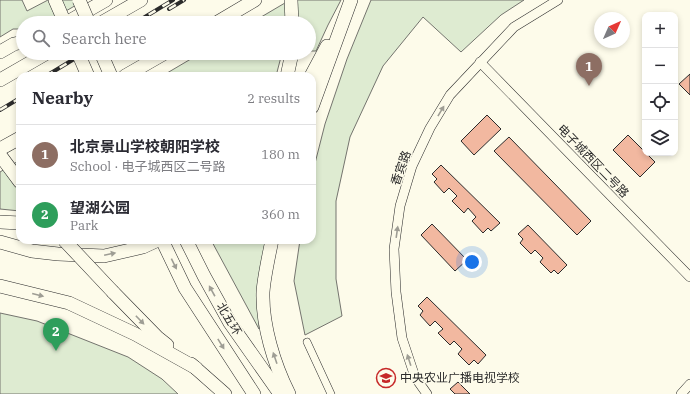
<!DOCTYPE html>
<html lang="en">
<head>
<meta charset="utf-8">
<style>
	body { margin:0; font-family:"IBM Plex Serif","Noto Sans SC",serif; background:#f2f2f3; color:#2b2b33 }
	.controls { position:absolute; right:12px; top:12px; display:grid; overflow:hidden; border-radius:8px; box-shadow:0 2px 6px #0003 }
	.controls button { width:36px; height:36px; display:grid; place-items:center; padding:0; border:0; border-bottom:1px solid #e1e1e2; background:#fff; color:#2b2b33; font:20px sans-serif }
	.compass { position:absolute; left:594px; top:12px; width:36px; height:36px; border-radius:50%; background:#fff; box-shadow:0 2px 6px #0003; rotate:45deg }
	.you { position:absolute; left:472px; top:262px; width:14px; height:14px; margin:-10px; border:3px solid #fff; border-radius:50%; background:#1a73e8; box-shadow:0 0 0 6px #1a73e833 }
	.badge { display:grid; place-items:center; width:26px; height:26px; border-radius:50%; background:#ea580c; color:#fff; font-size:13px; font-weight:700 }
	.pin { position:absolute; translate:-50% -33px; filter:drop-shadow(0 1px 2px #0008) }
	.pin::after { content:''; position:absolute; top:21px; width:14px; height:12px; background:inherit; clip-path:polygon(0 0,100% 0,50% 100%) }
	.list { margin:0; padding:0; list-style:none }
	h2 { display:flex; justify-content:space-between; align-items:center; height:52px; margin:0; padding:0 16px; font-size:17px }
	h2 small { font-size:13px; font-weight:400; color:#7c7c81 }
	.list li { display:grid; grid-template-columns:26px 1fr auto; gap:12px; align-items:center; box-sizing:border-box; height:60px; padding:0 16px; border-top:1px solid #e1e1e2 }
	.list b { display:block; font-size:15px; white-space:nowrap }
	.list p { margin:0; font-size:13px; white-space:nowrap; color:#7c7c81 }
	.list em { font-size:13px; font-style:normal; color:#7c7c81 }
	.icon { flex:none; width:22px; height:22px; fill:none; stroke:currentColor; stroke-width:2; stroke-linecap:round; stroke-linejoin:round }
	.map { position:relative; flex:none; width:690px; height:394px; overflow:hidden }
	.search { position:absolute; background:#fff; box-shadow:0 2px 6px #0003; left:16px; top:16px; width:300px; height:44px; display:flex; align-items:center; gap:10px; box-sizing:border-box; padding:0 14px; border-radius:22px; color:#7c7c81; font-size:15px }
	.panel { position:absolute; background:#fff; box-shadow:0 2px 6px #0003; left:16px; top:72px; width:300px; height:172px; border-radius:12px }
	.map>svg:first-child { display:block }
	.green { fill:#deebd1; stroke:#74746e }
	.building { fill:#f2b8a0; stroke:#2b2b2b }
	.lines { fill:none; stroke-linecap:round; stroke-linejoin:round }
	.minor-casing { stroke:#2b2b2b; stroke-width:8 }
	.tertiary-casing { stroke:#2b2b2b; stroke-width:10 }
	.motorway-casing { stroke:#2b2b2b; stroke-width:14 }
	.minor { stroke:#fdfbea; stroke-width:7 }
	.tertiary { stroke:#fdfbea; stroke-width:9 }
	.motorway { stroke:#fdfbea; stroke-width:13 }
	.rail-casing { stroke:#2b2b2b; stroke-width:4 }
	.rail { stroke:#fdfbea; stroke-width:2.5; stroke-dasharray:8; stroke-linecap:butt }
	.motorway-bridge-casing { stroke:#2b2b2b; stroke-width:14; stroke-linecap:butt }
	.motorway-bridge { stroke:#fdfbea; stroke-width:13 }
	.oneway { fill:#9e9d94 }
	.labels { text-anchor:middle; stroke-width:3; stroke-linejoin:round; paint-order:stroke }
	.street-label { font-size:12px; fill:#2b2b2b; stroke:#fdfbea }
	.poi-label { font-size:12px; fill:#2b2b2b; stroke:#fdfbea; text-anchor:start }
</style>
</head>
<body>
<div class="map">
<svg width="690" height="394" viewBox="0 0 690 394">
	<rect width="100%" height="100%" fill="#fdfbea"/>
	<g class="green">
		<path d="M 0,0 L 22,0 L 27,11 L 48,0 L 85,0 L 45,23 L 23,23 L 23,29 L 13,29 L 0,37 Z"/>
		<path d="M 290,0 L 341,0 L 328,25 L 316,51 L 309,51 L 309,23 L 251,23 Z"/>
		<path d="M 371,0 L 524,0 L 501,15 L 461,52 L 423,17 L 383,66 L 350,137 L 336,201 L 336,279 L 342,316 L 305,335 L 294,281 L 300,240 L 312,240 L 312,175 L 325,124 L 347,59 Z"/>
		<path d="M 201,53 L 282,53 L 276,76 L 162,76 Z"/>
		<path d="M 20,160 L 20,211 L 0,209 L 0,172 Z"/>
		<path d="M 211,240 L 267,240 L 260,272 L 259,329 Z"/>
		<path d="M 0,313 L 37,321 L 128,357 L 162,379 L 178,394 L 0,394 Z"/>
	</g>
	<g class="building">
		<path d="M 690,74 L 690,95 L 679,84 Z"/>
		<path d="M 487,115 L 501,129 L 474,155 L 461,141 Z"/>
		<path d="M 628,135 L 655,162 L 640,177 L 613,150 Z"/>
		<path d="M 509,137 L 591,221 L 577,235 L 494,151 Z"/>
		<path d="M 441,165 L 500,223 L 491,231 L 488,228 L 483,233 L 472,221 L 476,217 L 468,208 L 464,213 L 452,201 L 457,196 L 449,188 L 444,193 L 434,182 L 437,179 L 432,174 Z"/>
		<path d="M 432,224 L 467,260 L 455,271 L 421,235 Z"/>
		<path d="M 528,225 L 567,265 L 558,274 L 554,270 L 551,273 L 540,262 L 543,258 L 535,250 L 531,254 L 520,243 L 523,239 L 518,234 Z"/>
		<path d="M 427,297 L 486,355 L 478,364 L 474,360 L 469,365 L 458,354 L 462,349 L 454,341 L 450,345 L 438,333 L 443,329 L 435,321 L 430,326 L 420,315 L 423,311 L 418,306 Z"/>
		<path d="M 458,382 L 470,394 L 455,394 L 450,389 Z"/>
	</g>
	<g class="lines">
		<defs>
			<path id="minor" d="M 307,342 L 331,394"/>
			<g id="tertiary">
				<path d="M 480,62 L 690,277"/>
				<path d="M 427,394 L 415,377 L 402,338 L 396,292 L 394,249 L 400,206 L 412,166 L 430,128 L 450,95 L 514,27 L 558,0"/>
				<path d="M 681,394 L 690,384"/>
			</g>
			<g id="motorway">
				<path d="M 55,0 L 65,23"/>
				<path d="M 291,0 L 292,23"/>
				<path d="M 66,23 L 106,0"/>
				<path d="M 101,23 L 141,0"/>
				<path d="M 216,23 L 255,0"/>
				<path d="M 0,52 L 14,44 L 23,42"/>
				<path d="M 101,53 L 111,76"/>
				<path d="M 125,76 L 165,53"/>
				<path d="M 287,76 L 292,53"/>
				<path d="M 311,76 L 327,46"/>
				<path d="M 0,80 L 47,53"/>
				<path d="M 312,107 L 351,0"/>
				<path d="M 0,149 L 20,138"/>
				<path d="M 0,155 L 20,182"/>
				<path d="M 0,222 L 20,223"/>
				<path d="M 162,240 L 185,288 L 254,394"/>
				<path d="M 186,240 L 204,276 L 230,323 L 280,394"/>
				<path d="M 272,240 C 269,255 264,277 263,292 C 262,325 274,364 289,394"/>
				<path d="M 0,242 L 32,251 L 58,254 L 104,256 L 143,247 L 158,240"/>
				<path d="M 0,286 L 69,303 L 135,334 L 196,368"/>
				<path d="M 113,292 L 157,337 L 167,345"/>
				<path d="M 191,364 L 225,394"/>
			</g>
		</defs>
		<use href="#minor" class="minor-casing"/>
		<use href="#tertiary" class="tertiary-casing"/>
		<use href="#motorway" class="motorway-casing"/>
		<use href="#minor" class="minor"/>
		<use href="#tertiary" class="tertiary"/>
		<use href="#motorway" class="motorway"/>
		<defs>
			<g id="rail">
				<path d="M 169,9 L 184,0"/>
				<path d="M 135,23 L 173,0"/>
				<path d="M 80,62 L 95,53"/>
				<path d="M 46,76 L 84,53"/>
				<path d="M 0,110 L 20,98"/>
			</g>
		</defs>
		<use href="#rail" class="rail-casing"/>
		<use href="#rail" class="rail"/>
		<defs>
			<g id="motorway-bridge">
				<path d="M 79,0 L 89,23"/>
				<path d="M 78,53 L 88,76"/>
				<path d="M 64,240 L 113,292"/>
			</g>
		</defs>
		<use href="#motorway-bridge" class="motorway-bridge-casing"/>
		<use href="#motorway-bridge" class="motorway-bridge"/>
	</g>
	<defs><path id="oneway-solid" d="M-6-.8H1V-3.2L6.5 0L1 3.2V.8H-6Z"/></defs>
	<g class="oneway">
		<use href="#oneway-solid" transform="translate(441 111) rotate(-59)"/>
		<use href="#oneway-solid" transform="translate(397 232) rotate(-82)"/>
		<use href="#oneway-solid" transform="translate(110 254) rotate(-12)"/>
		<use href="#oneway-solid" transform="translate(174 264) rotate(64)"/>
		<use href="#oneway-solid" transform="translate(212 291) rotate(-119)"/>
		<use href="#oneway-solid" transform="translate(38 295) rotate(14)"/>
		<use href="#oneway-solid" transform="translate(140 320) rotate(46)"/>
		<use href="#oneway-solid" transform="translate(221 344) rotate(58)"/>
		<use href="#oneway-solid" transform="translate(275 358) rotate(-109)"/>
		<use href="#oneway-solid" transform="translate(409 360) rotate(-108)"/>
	</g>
	<defs>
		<symbol id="university-ring" viewBox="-11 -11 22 22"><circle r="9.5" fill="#fdfbea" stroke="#c62828" stroke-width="1.5"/><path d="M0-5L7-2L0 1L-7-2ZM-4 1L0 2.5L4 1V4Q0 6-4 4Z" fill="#c62828"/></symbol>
	</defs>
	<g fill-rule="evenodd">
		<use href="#university-ring" x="375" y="367" width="22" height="22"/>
	</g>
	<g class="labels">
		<g class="street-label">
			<text transform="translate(593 161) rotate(46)" y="4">电子城西区二号路</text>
			<text transform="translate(401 168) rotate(-70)" y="4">香宾路</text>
			<text transform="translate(229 319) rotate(59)" y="4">北五环</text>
		</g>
		<g class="poi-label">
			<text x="400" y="382">中央农业广播电视学校</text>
		</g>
	</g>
</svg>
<div class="controls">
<button>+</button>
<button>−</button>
<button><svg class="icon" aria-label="locate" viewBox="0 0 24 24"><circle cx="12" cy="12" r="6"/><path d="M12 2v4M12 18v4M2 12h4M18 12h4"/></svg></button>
<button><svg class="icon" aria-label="layers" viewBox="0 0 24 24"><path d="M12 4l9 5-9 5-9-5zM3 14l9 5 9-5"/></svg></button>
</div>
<svg class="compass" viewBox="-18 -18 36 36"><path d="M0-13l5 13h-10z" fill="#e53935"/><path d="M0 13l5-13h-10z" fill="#7c7c81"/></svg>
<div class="you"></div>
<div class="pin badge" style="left:589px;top:86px;background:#8d6e63">1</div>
<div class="pin badge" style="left:56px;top:351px;background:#2e9e5b">2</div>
<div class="search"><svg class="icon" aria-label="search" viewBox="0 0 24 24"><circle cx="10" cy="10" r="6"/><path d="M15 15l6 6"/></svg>Search here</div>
<section class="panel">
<h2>Nearby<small>2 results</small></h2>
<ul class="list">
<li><span class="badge" style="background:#8d6e63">1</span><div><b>北京景山学校朝阳学校</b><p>School · 电子城西区二号路</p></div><em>180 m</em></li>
<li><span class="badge" style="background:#2e9e5b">2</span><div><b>望湖公园</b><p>Park</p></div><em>360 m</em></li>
</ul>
</section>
</div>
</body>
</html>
